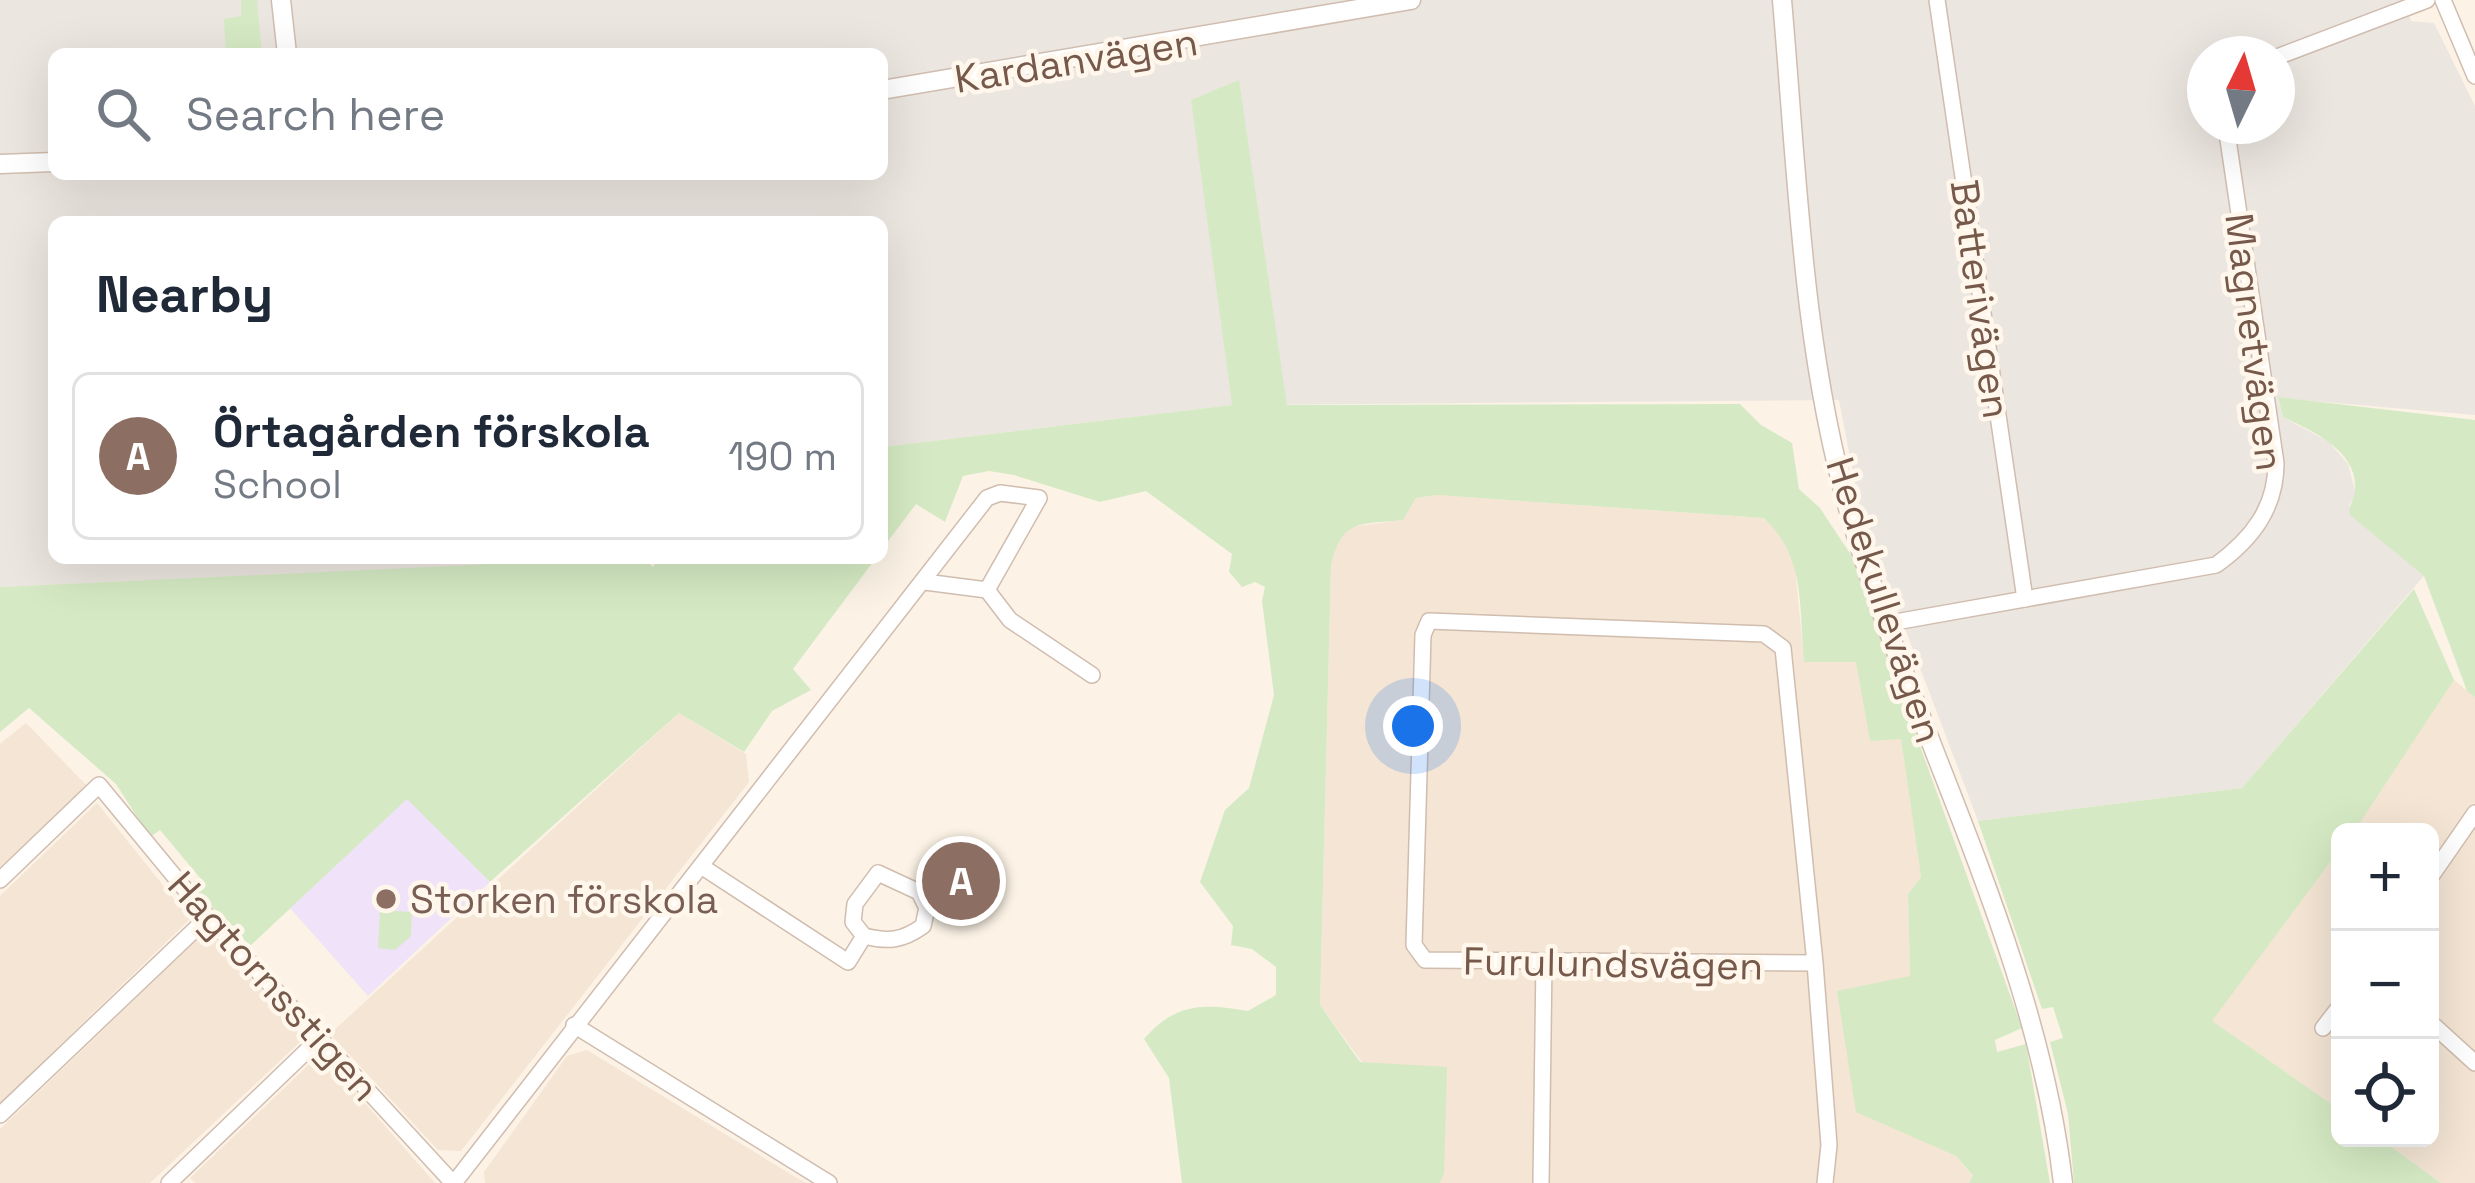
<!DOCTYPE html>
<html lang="en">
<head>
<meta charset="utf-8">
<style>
	body { margin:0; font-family:"Space Grotesk",sans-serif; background:#f6f6f7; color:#1f2937 }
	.controls { position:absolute; right:36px; bottom:36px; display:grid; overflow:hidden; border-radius:18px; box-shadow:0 12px 48px #0002 }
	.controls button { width:108px; height:108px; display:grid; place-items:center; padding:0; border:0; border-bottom:3px solid #e0e1e3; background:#fff; color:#1f2937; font:60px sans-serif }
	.compass { position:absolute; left:2187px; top:36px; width:108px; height:108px; border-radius:50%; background:#fff; box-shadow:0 12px 48px #0002; rotate:5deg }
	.you { position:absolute; left:1413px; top:726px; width:42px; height:42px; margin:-30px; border:9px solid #fff; border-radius:50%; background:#1a73e8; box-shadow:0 0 0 18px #1a73e833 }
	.badge { display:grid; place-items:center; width:78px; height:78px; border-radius:50%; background:#0b8043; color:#fff; font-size:39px; font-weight:700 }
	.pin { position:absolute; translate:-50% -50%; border:6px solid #fff; box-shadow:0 3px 12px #0006 }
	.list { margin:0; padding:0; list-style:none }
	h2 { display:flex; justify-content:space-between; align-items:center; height:156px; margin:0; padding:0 48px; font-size:51px }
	h2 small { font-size:39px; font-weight:400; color:#747a83 }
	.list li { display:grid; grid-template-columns:78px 1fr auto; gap:36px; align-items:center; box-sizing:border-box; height:168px; margin:0 24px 24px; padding:0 24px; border:3px solid #e0e1e3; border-radius:18px }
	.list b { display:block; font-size:45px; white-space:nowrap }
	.list p { margin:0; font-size:39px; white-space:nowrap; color:#747a83 }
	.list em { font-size:39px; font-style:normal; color:#747a83 }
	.icon { flex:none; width:66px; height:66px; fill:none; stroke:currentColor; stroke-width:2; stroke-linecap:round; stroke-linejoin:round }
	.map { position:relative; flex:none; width:2475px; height:1183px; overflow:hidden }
	.search { position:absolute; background:#fff; box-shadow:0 12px 48px #0002; left:48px; top:48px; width:840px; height:132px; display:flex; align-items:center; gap:30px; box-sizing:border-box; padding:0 42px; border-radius:18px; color:#747a83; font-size:45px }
	.panel { position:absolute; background:#fff; box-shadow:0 12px 48px #0002; left:48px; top:216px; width:840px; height:348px; border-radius:18px }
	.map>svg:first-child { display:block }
	.residential { fill:#f4e5d4 }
	.industrial { fill:#ece6e0; fill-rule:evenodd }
	.education { fill:#f0e3f9 }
	.green { fill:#d5eac4 }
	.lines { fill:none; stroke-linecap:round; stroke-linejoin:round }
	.minor-casing { stroke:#d0bdaf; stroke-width:18 }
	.tertiary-casing { stroke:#d0bdaf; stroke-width:21 }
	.minor { stroke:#fff; stroke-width:15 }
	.tertiary { stroke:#fff; stroke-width:18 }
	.education-dot { fill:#8d6e63; stroke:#fff7ec; stroke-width:4.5 }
	.labels { text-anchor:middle; stroke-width:9; stroke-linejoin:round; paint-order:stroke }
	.street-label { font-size:39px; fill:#76594b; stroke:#fff7ec }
	.education-label { font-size:39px; fill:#785e54; stroke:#fff7ec; text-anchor:start }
</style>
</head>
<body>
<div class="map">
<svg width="2475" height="1183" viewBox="0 0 2475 1183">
	<rect width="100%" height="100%" fill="#fcf3e6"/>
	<g class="residential">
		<path d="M 1437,495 L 1762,518 L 1783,535 L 1794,557 L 1804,661 L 1857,662 L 1870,741 L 1901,738 L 1921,877 L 1908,894 L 1910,976 L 1856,1111 L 1956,1156 L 1973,1177 L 1969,1183 L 1440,1183 L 1444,1174 L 1320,1005 L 1331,566 L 1337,538 L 1350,527 L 1403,520 L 1416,498 Z"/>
		<path d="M 2454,680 L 2475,697 L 2475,1183 L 2441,1183 L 2379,1138 L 2430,1138 L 2430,832 L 2353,832 Z"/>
		<path d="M 679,713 L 746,754 L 749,782 L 461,1151 L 438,1150 L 330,1034 Z"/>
		<path d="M 26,723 L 87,786 L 0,867 L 0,744 Z"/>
		<path d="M 97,803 L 190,919 L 0,1103 L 0,896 Z"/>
		<path d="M 2340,849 L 2340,1110 L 2211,1021 Z"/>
		<path d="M 203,934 L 211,935 L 301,1032 L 300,1042 L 150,1183 L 0,1183 L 0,1129 Z"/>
		<path d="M 587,1050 L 802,1181 L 806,1183 L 485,1183 L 484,1172 L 567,1056 Z"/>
		<path d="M 321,1053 L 435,1183 L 196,1183 L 190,1178 Z"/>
	</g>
	<path class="industrial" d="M 0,0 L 2405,0 L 2411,21 L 2434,23 L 2475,106 L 2475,415 L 2278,398 L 2283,417 L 2329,442 L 2348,464 L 2356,494 L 2349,505 L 2424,576 L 2242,788 L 1978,821 L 1860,509 L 1839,400 L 1232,405 L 882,447 L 882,222 L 54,222 L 54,558 L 643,558 L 0,587 ZM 54,54 L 882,54 L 882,174 L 54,174 ZM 2205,54 L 2277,54 L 2277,126 L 2205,126 Z"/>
	<path class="education" d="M 407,798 L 490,882 L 368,996 L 290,908 Z"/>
	<g class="green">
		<path d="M 241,0 L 257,0 L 262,54 L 226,54 L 224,19 L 241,16 Z"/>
		<path d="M 1239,80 L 1287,405 L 1740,404 L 1761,425 L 1792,443 L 1799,489 L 1820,508 L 1851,555 L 2022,1028 L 1995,1040 L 1997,1052 L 2026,1044 L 2050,1183 L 1969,1183 L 1973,1176 L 1956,1156 L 1856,1112 L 1837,991 L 1910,976 L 1908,894 L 1921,877 L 1901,739 L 1870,741 L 1856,662 L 1804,662 C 1799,609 1806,554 1763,518 L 1437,495 L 1416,498 L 1403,520 C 1359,525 1342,518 1331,566 L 1320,1005 L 1360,1062 L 1447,1067 L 1444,1174 L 1440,1183 L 1182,1183 L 1169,1078 L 1144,1039 C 1175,1003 1203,1003 1248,1011 L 1276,995 L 1276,967 L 1252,949 L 1231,945 L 1233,926 L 1200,882 L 1225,810 L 1249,788 L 1274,695 L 1262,601 L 1265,587 L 1255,582 L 1242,587 L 1229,572 L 1232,554 L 1146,491 L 1100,502 L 1014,475 L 989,471 L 963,476 L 945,522 L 916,504 L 882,549 L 882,447 L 1232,405 L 1191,100 Z"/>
		<path d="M 2278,397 L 2475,420 L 2475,697 L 2467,691 L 2424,576 L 2350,515 C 2348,504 2355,500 2355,489 C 2358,451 2311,430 2283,417 Z"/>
		<path d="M 625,558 L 643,558 L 653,567 L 659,558 L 876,558 L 793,669 L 811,690 L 772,711 L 744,752 L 679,713 L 490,882 L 407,799 L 250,946 L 193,887 L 200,878 L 160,830 L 150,837 L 116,784 L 29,708 L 0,732 L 0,587 Z"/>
		<path d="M 2414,589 L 2454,680 L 2355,830 L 2340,832 L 2340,849 L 2212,1021 L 2340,1110 L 2340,1138 L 2379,1138 L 2441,1183 L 2074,1183 L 2068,1114 L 2050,1042 L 2063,1038 L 2053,1007 L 2042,1009 L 1978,821 L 2242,788 Z"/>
		<path d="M 380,910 L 412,912 L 411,936 L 395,950 L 378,948 Z"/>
	</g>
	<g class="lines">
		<defs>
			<g id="minor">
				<path d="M 1937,0 L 2025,599"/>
				<path d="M 2443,0 L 2475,76"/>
				<path d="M 2277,57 L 2427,0"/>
				<path d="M 987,590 L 1010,620 L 1092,675"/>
				<path d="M 1890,623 L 2216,565 C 2252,539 2276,508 2276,463 L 2226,126"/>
				<path d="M 701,866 L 848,962 L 864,936 C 888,942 902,941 923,926 L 927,908 L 919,892 L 878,873 L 855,904 L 853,922 L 864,936"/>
				<path d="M 2430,878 L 2475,813"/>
				<path d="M 0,880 L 99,785 L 208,917 L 453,1183"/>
				<path d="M 1815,963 L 1425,960 L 1414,945 L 1423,635 L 1429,621 L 1764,634 L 1783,648 L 1815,963 L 1829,1145 L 1825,1183"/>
				<path d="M 2430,1022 L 2475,1063"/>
				<path d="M 574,1025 L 829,1183"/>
				<path d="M 2323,1028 L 2340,1006"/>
				<path d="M 0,1115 L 208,917"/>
				<path d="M 169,1183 L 320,1038"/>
				<path d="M 454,1183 L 987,498 L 1000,493 L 1039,498 L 987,590 L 925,582"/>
				<path d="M 1541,1183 L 1544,961"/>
			</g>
			<g id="tertiary">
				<path d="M 281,0 L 287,54"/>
				<path d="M 1782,0 C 1797,170 1802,350 1850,515 C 1916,740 2036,949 2063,1183"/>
				<path d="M 882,90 L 1411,0"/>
				<path d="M 0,164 L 54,162"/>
			</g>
		</defs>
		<use href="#minor" class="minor-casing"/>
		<use href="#tertiary" class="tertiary-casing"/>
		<use href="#minor" class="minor"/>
		<use href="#tertiary" class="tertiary"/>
	</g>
	<circle class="education-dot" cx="386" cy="899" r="12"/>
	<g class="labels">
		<g class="street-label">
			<text transform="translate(1076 60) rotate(-9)" y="14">Kardanvägen</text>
			<text transform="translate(1981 299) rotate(82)" y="14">Batterivägen</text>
			<text transform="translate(2255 342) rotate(83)" y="14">Magnetvägen</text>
			<text transform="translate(1885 600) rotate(72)" y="14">Hedekullevägen</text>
			<text transform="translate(1613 963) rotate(1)" y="14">Furulundsvägen</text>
			<text transform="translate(274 986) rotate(48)" y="14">Hagtornsstigen</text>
		</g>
		<g class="education-label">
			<text x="410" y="913">Storken förskola</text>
		</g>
	</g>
</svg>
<div class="controls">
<button>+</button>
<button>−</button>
<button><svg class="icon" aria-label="locate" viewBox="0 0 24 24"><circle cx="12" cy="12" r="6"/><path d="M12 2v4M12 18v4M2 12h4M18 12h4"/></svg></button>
</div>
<svg class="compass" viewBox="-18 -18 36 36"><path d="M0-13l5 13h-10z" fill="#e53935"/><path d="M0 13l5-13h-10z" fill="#747a83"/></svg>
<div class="you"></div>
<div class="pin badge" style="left:961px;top:881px;background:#8d6e63">A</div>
<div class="search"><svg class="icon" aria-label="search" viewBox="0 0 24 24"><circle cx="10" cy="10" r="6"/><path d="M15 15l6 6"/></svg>Search here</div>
<section class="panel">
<h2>Nearby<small></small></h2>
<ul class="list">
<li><span class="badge" style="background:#8d6e63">A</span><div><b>Örtagården förskola</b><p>School</p></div><em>190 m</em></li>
</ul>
</section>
</div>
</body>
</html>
